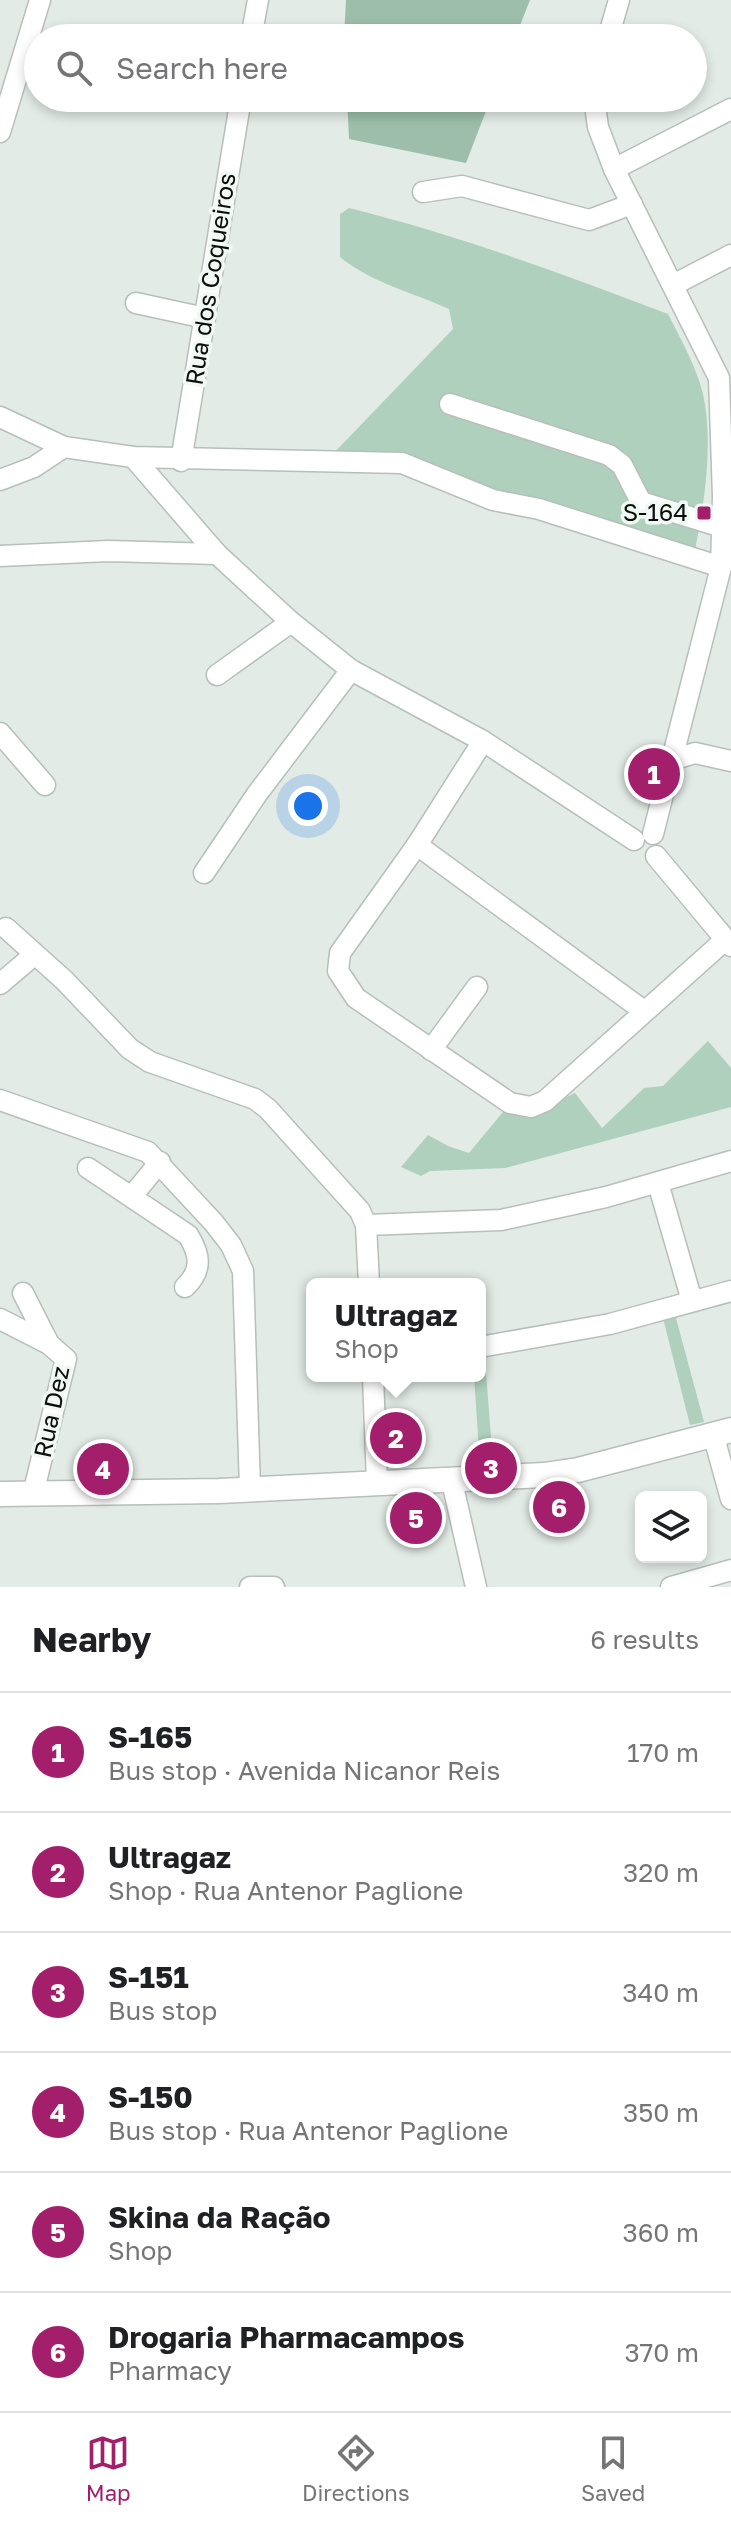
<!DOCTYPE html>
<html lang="en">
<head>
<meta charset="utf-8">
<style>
	body { margin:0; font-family:"Golos Text",sans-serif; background:#f6f6f6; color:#202124 }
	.controls { position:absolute; right:24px; bottom:24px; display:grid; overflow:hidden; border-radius:12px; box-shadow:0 4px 12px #0003 }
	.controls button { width:72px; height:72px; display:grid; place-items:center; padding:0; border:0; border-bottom:2px solid #e0e0e0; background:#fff; color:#202124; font:40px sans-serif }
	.you { position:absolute; left:308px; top:806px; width:28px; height:28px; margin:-20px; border:6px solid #fff; border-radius:50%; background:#1a73e8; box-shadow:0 0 0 12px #1a73e833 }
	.badge { display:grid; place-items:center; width:52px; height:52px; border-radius:50%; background:#a31e6b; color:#fff; font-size:26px; font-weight:700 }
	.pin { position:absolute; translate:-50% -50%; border:4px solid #fff; box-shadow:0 2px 8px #0006 }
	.popup { position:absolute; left:306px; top:1278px; width:180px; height:104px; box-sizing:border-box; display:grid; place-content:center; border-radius:12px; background:#fff; filter:drop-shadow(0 2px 6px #0005); font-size:26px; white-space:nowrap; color:#757577 }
	.popup b { font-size:30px; color:#202124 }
	.popup::after { content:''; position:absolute; left:50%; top:100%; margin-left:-16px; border:16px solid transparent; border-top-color:#fff }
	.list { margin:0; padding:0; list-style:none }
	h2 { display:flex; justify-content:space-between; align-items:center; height:104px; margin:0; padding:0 32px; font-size:34px }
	h2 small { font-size:26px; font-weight:400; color:#757577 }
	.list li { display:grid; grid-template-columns:52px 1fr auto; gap:24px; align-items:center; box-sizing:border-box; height:120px; padding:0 32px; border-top:2px solid #e0e0e0 }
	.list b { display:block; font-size:30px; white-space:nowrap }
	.list p { margin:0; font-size:26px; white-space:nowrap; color:#757577 }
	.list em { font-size:26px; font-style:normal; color:#757577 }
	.icon { flex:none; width:44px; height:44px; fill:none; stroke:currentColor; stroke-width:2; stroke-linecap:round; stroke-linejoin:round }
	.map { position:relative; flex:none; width:731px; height:1587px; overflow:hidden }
	.search { position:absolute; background:#fff; box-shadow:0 4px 12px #0003; left:24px; right:24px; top:24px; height:88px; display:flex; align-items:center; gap:20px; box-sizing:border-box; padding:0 28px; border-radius:44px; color:#757577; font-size:30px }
	.sheet { height:824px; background:#fff }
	nav { display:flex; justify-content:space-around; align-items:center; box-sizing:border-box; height:112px; border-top:2px solid #e0e0e0; background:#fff; font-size:22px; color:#757577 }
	nav a { display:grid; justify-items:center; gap:4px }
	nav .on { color:#a31e6b }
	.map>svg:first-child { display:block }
	.green { fill:#aed0bd }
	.forest { fill:#9cbeab }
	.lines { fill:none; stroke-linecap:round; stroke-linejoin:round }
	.minor-casing { stroke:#b6bfba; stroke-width:23 }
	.major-casing { stroke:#b6bfba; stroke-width:27 }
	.minor { stroke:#fff; stroke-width:20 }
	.major { stroke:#fff; stroke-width:24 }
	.poi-dot { fill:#a31e6b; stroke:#f0f9f3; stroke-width:3 }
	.labels { text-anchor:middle; stroke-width:7; stroke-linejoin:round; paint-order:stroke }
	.street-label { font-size:24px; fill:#0b0e0c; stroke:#f0f9f3 }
	.poi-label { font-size:24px; fill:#0b0e0c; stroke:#f0f9f3; text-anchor:end }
</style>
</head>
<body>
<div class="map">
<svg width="731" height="1587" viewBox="0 0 731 1587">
	<rect width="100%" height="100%" fill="#e2ebe6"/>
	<g class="green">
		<path d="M 349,208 C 458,235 563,274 668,314 C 681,340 696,366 703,394 C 714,444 704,506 694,555 L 504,495 L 331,456 L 453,329 L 449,309 C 412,292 372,283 340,257 L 340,214 Z"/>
		<path d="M 708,1041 L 731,1068 L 731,1107 L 505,1168 L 430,1171 L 421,1176 L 401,1167 L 428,1135 L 448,1146 L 469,1153 L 508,1106 L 544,1108 L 575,1093 L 602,1128 L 644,1088 L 663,1086 Z"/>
		<path d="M 673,1307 L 704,1422 L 690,1425 L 661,1310 Z"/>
		<path d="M 484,1346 L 493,1464 L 480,1465 L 474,1376 L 480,1376 L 480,1347 Z"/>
	</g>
	<g class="forest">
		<path d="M 346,0 L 530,0 L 515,38 L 344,38 Z"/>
		<path d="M 347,98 L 491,98 L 466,163 L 349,139 Z"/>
	</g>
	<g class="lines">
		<defs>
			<g id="minor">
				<path d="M 251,38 L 258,0"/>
				<path d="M 608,38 L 619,0"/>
				<path d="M 594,98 L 598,127 L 614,169 L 719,378 L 723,497 L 721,567 L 653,834"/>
				<path d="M 0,132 L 40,0"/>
				<path d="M 614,169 L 731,109"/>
				<path d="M 423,192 L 462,186 L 589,220 L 632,204"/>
				<path d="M 673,285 L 731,255"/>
				<path d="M 136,303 L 205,318"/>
				<path d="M 450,404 L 609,455 L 622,465 L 641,502 L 722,527"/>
				<path d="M 0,417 L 64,447 L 133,457 L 402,463 L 493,500 L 539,509 L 721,567"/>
				<path d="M 133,457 L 217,554 L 291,622 L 351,670 L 483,741 L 634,840"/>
				<path d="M 181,461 L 241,98"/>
				<path d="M 0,480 L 34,467 L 64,447"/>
				<path d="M 0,556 L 108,551 L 217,554"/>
				<path d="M 217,675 L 291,622"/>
				<path d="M 0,733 L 45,785"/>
				<path d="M 483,741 L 417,845 L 340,953 L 338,971 L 356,998 L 510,1103 L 531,1107 L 545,1101 L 725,940"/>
				<path d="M 672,760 L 695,753 L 731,761"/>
				<path d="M 417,845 L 644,1011"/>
				<path d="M 656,856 L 731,946"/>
				<path d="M 204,873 L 257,794 L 351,670"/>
				<path d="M 6,928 L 64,980 L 130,1049 L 150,1062 L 255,1099 L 268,1109 L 360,1211 L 366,1225 L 369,1284"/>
				<path d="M 0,984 L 34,955"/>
				<path d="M 431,1050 L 477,987"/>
				<path d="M 0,1100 L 148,1152 L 214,1223 L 231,1245 L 243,1271 L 250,1489"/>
				<path d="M 88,1168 L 188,1235 C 200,1254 203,1270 185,1287"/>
				<path d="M 658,1183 L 692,1301"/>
				<path d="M 132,1196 L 160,1162"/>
				<path d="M 366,1225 L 501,1220 L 606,1197 L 731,1161"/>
				<path d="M 23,1293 L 49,1344"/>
				<path d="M 0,1319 L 49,1344 L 66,1359 L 33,1494"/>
				<path d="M 480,1347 L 610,1324 L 731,1291"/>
				<path d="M 373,1376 L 377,1483"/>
				<path d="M 713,1434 L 731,1499"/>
				<path d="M 452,1482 L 476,1587"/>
				<path d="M 250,1587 L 274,1587"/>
				<path d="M 671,1587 L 731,1570"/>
			</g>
			<path id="major" d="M 0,1494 L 219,1491 L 544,1475 L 578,1470 L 731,1430"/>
		</defs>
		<use href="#minor" class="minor-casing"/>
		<use href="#major" class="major-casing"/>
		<use href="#minor" class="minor"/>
		<use href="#major" class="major"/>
	</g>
	<rect class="poi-dot" x="696" y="505" width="16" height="16" rx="4"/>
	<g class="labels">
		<g class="street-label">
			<text transform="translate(211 279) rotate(-81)" y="8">Rua dos Coqueiros</text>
			<text transform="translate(52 1412) rotate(-78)" y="8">Rua Dez</text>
		</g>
		<g class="poi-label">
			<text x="688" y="521">S-164</text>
		</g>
	</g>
</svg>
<div class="controls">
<button><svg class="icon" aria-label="layers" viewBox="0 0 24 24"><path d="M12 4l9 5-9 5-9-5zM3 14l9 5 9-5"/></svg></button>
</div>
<div class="you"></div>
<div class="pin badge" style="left:654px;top:774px">1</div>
<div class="pin badge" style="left:396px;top:1438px">2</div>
<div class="popup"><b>Ultragaz</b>Shop</div>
<div class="pin badge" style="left:491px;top:1468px">3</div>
<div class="pin badge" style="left:103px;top:1469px">4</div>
<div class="pin badge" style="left:416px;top:1518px">5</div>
<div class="pin badge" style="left:559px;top:1507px">6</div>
<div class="search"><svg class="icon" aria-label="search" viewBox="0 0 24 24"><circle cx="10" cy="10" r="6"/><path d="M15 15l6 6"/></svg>Search here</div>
</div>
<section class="sheet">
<h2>Nearby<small>6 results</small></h2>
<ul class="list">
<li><span class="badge">1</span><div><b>S-165</b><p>Bus stop · Avenida Nicanor Reis</p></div><em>170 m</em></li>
<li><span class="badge">2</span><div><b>Ultragaz</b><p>Shop · Rua Antenor Paglione</p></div><em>320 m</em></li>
<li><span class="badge">3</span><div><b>S-151</b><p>Bus stop</p></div><em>340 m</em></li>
<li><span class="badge">4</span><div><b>S-150</b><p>Bus stop · Rua Antenor Paglione</p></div><em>350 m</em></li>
<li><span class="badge">5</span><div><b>Skina da Ração</b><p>Shop</p></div><em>360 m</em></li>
<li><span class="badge">6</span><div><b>Drogaria Pharmacampos</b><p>Pharmacy</p></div><em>370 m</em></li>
</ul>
</section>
<nav>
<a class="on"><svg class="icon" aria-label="map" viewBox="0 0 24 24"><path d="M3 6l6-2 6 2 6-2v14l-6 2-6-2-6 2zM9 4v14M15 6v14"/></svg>Map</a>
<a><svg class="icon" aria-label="directions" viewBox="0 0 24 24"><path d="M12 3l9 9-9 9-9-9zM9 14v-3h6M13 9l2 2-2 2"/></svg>Directions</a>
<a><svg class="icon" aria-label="saved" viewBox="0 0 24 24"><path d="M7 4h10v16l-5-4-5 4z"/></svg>Saved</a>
</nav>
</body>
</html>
